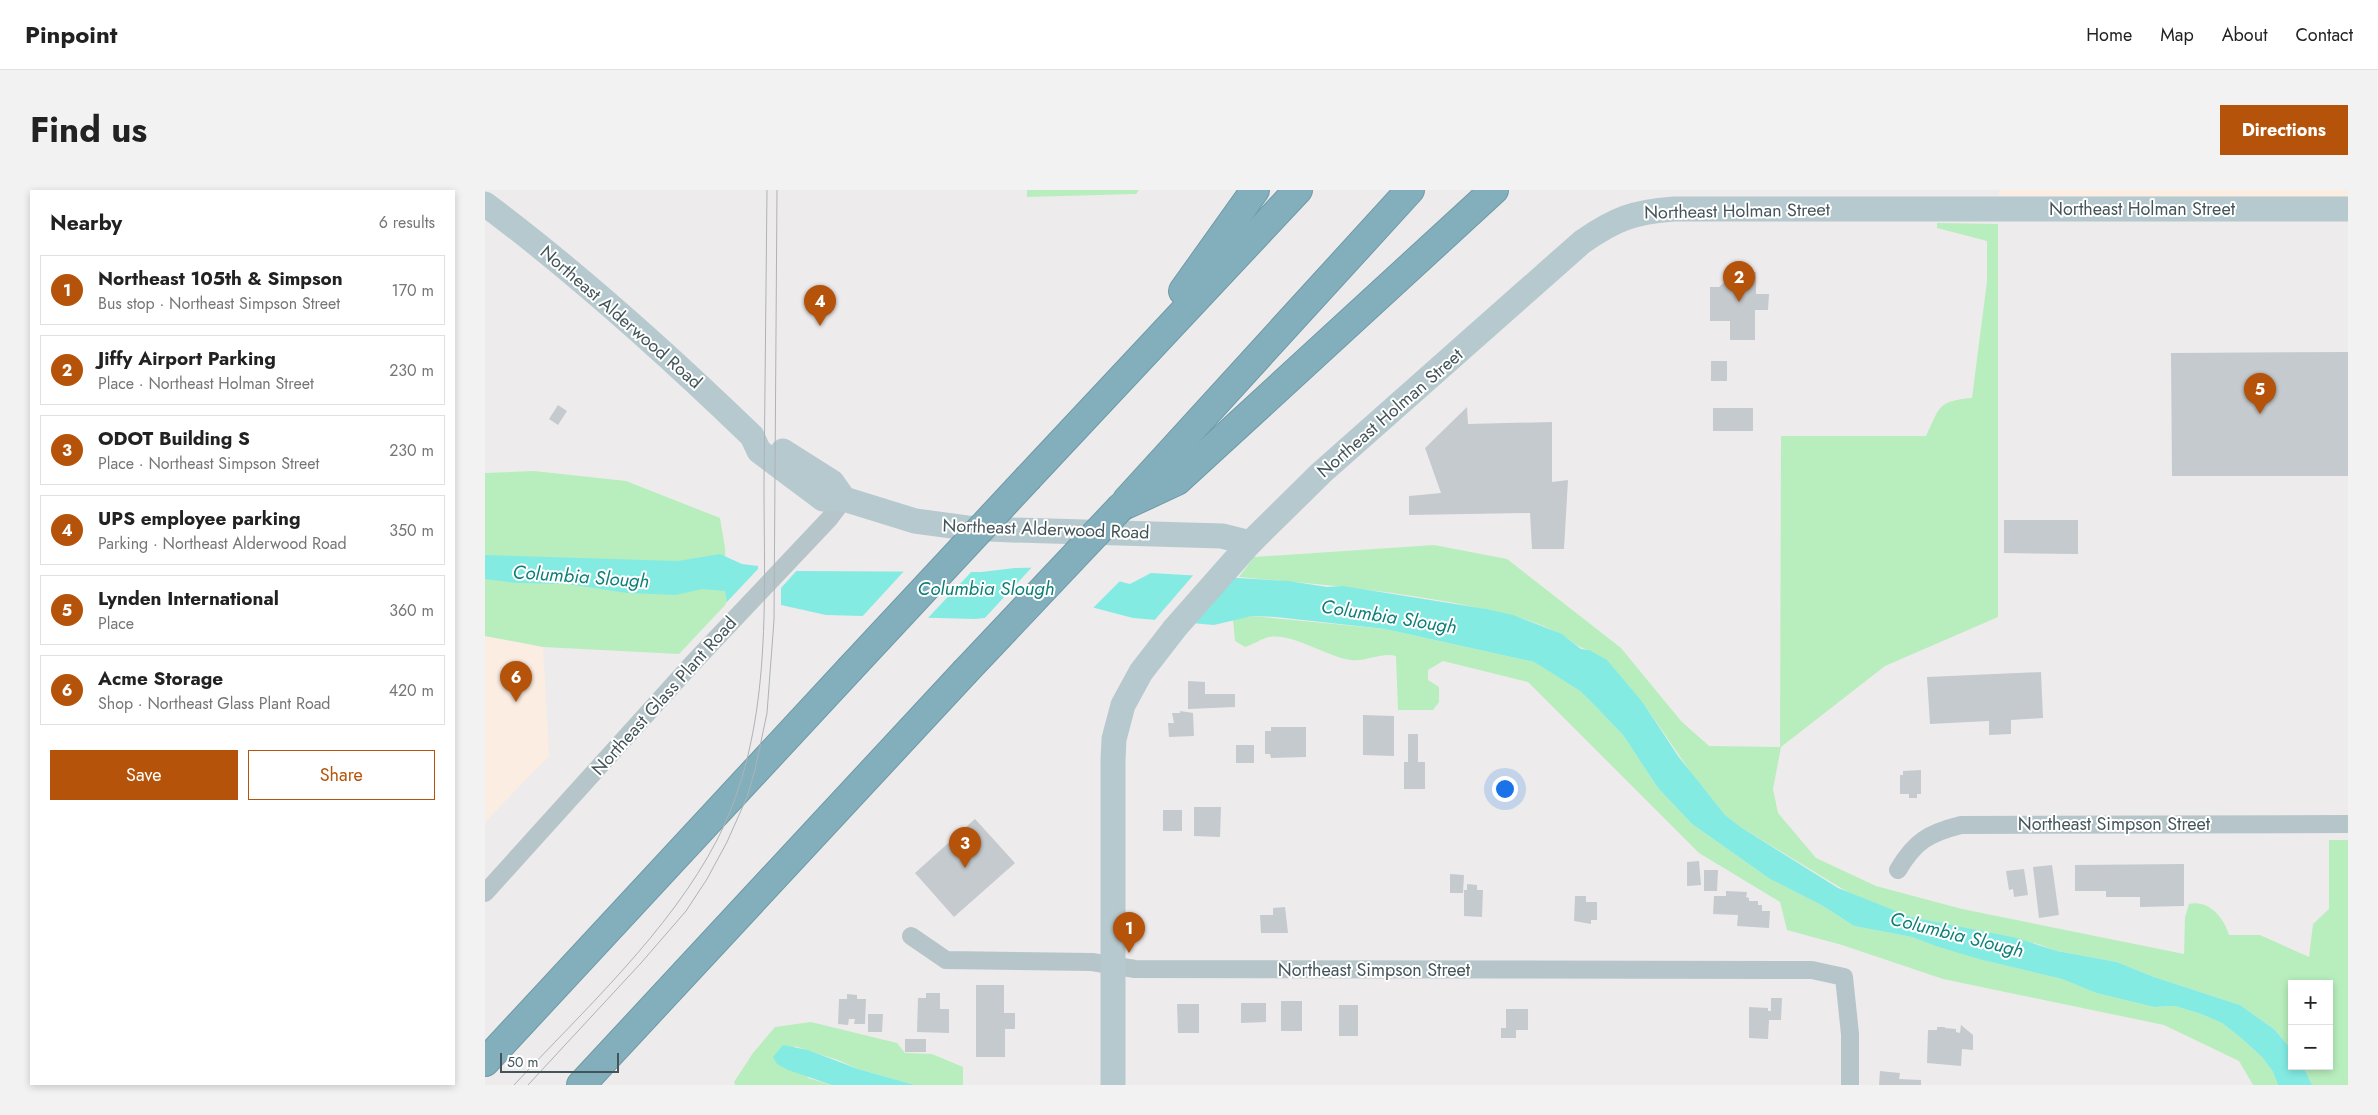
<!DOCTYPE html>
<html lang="en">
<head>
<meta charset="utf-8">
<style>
	body { margin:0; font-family:Jost,sans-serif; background:#f2f2f2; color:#222 }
	.controls { position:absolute; right:15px; bottom:15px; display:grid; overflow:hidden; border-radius:0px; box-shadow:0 2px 8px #0003 }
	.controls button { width:45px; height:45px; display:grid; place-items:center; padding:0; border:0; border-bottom:1px solid #e0e0e0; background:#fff; color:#222; font:25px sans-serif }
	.scale { position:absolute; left:15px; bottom:12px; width:119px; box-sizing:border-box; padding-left:5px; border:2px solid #445559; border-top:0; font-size:14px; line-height:18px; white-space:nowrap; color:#445559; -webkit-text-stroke:4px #fff; paint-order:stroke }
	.you { position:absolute; left:1019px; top:598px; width:18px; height:18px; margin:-12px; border:4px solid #fff; border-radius:50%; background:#1a73e8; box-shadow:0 0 0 8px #1a73e833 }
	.badge { display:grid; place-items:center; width:32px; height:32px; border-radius:50%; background:#b45309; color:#fff; font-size:16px; font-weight:700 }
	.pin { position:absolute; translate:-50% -41px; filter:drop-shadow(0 1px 2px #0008) }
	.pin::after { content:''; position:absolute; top:26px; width:18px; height:15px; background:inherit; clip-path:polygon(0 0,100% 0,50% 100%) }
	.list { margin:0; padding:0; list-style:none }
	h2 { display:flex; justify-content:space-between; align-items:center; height:65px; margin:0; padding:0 20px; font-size:21px }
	h2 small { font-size:16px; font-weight:400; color:#767676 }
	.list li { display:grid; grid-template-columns:32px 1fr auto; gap:15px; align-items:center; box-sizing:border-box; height:70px; margin:0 10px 10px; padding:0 10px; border:1px solid #e0e0e0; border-radius:0px }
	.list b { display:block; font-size:19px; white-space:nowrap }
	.list p { margin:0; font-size:16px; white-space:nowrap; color:#767676 }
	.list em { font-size:16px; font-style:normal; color:#767676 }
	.actions { display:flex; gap:10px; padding:15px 20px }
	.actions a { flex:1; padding:11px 0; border:1px solid #b45309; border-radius:0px; text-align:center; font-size:18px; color:#b45309 }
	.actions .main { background:#b45309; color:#fff }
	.map { position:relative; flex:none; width:1863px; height:895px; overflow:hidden; border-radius:0px }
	header { display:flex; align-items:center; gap:30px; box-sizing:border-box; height:70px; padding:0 25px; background:#fff; border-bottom:1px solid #e0e0e0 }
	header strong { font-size:24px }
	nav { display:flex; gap:28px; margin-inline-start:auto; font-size:18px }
	.intro { display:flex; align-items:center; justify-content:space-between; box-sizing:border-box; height:120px; padding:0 30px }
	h1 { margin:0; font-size:35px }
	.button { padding:12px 22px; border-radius:0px; background:#b45309; color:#fff; font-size:18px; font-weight:700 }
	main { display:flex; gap:30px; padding:0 30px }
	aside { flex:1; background:#fff; border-radius:0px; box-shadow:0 2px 8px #0003 }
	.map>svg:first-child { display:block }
	.commercial { fill:#fbede2 }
	.green { fill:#b8eebd }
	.water { fill:#84ebe2 }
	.pier { fill:#eeebec }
	.building { fill:#c5cace }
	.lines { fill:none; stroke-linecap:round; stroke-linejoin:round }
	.highway-casing { stroke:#6d9aa7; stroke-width:30 }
	.street { stroke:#b6c5c9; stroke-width:18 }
	.secondary { stroke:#b6c9ce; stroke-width:25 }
	.highway { stroke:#82afbb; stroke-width:28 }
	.tram { stroke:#adb3b6; stroke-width:1 }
	.highway-bridge-casing { stroke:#6d9aa7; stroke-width:30; stroke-linecap:butt }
	.highway-bridge { stroke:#82afbb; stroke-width:28 }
	.labels { text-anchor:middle; stroke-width:4; stroke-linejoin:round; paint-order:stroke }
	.street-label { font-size:18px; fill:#445559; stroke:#fff }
	.water-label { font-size:19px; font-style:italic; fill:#0c7f76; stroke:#fff }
</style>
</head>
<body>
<header>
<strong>Pinpoint</strong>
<nav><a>Home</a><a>Map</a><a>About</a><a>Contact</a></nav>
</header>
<div class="intro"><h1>Find us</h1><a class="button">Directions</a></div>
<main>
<aside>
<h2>Nearby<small>6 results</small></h2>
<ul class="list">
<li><span class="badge">1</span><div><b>Northeast 105th &amp; Simpson</b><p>Bus stop · Northeast Simpson Street</p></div><em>170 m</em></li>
<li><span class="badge">2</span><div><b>Jiffy Airport Parking</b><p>Place · Northeast Holman Street</p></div><em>230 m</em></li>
<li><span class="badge">3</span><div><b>ODOT Building S</b><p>Place · Northeast Simpson Street</p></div><em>230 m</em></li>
<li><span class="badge">4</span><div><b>UPS employee parking</b><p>Parking · Northeast Alderwood Road</p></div><em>350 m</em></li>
<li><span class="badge">5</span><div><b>Lynden International</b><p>Place</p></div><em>360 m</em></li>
<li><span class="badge">6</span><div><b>Acme Storage</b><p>Shop · Northeast Glass Plant Road</p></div><em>420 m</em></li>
</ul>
<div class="actions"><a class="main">Save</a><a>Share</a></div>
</aside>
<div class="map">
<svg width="1863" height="895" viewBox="0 0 1863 895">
	<rect width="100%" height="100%" fill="#eeebec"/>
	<g class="commercial">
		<path d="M 1514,0 L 1863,0 L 1863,7 L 1514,6 Z"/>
		<path d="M 0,446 L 58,457 L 64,566 L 0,632 Z"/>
	</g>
	<g class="green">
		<path d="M 542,0 L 654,0 L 651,4 L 542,7 Z"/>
		<path d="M 1452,33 L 1513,34 L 1513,427 L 1400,476 L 1296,557 L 1288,599 L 1293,623 L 1331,668 L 1391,696 L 1477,719 L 1699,764 L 1700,727 L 1704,714 C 1723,709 1739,727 1744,745 L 1775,745 L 1824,767 L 1828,734 L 1844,719 L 1844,650 L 1863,650 L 1863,895 L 1827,895 L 1818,876 L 1844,876 L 1844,794 L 1807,794 L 1807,860 L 1789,839 L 1755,815 L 1669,787 L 1632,772 L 1572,761 L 1553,754 L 1426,727 L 1366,704 L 1257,638 L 1240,625 L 1209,587 L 1159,514 L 1104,460 C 1092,458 1086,449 1075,444 C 1060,436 1042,429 1025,425 C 936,403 845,395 754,387 L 769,367 L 949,355 L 1022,369 L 1136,458 L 1196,531 L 1224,556 L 1295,557 L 1296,246 L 1441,246 C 1455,217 1452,211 1487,208 L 1502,91 L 1502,51 L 1452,38 Z"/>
		<path d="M 49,281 L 141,291 L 235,328 L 240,358 L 242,413 L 194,464 L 58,457 L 0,446 L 0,283 Z"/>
		<path d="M 767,426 L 900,439 L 1049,472 L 1095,501 L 1114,520 L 1138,545 L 1173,598 L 1207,634 L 1285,689 L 1338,716 L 1369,736 L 1427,747 L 1497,770 L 1577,789 L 1611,803 L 1669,817 L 1690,816 L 1716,824 L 1737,833 L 1756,848 L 1777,867 L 1788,882 L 1793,895 L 1768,895 L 1754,871 L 1679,835 L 1458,789 L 1357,755 L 1302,740 L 1295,712 L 1214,663 L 1043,492 L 958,471 L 943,480 L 943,490 L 954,497 L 954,512 L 948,520 L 913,520 L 911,466 C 897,462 881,472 866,470 C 841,467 809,443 784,447 C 778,448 767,455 760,457 L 750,451 L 748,429 Z"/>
		<path d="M 326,832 L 412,853 L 420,863 L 447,864 L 478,877 L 478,895 L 430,895 L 373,879 L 353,870 L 309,856 L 323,888 L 347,895 L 250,895 L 249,892 L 268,863 L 290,837 Z"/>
	</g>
	<g class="water">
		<path d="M 235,364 L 257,374 L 313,381 L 496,382 L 530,378 L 579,377 L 645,394 L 666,383 L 804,391 L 842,397 L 858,396 L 1001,419 L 1028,425 L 1077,444 L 1096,459 L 1104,460 L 1122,470 L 1159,514 L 1193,566 L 1240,625 L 1257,638 L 1353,698 L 1426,727 L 1532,748 L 1572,761 L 1632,772 L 1669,787 L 1755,815 L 1789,839 L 1807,860 L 1807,876 L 1818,876 L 1827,895 L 1793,895 L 1788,882 L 1777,867 L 1756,848 L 1737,833 L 1716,824 L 1690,816 L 1669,817 L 1611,803 L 1577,789 L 1497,770 L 1454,757 L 1427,747 L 1369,736 L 1338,716 L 1285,689 L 1207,634 L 1173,598 L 1138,545 L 1114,520 L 1095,501 L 1049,472 L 900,439 L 791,427 L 767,426 L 729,435 L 648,428 L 606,417 L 490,429 L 341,425 L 296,415 L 242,413 L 240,401 L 217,399 L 191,405 L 142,403 L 82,394 L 31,393 L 0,389 L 0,365 L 193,371 Z"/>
		<path d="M 298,855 L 323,860 L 373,879 L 430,895 L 347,895 L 303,880 L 292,874 L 288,867 Z"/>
	</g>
	<g class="pier">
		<path d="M 273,373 L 314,378 L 296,398 L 296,417 L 240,414 L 273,379 Z"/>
		<path d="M 549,375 L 580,375 L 637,389 L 606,420 L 497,431 Z"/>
		<path d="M 421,379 L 488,380 L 441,430 L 375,429 Z"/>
		<path d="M 711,382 L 750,384 L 706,435 L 668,432 Z"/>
	</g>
	<g class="building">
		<path d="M 1245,82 L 1271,82 L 1271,104 L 1284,104 L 1283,120 L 1270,120 L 1270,150 L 1245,150 L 1245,131 L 1225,131 L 1225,97 L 1234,97 L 1245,87 Z"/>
		<path d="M 1863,162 L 1863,286 L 1687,286 L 1686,163 Z"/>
		<rect x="1226" y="171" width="16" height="20"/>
		<path d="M 73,215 L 82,221 L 73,235 L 64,229 Z"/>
		<path d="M 982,217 L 983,234 L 1067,232 L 1067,292 L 1083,290 L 1079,359 L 1047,359 L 1045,323 L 924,325 L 924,306 L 956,303 L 940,258 Z"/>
		<rect x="1228" y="218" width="40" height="23"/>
		<path d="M 1519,330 L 1593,330 L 1593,364 L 1519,363 Z"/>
		<path d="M 1556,482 L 1558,528 L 1526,530 L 1526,544 L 1504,545 L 1504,531 L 1445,534 L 1442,487 Z"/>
		<path d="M 703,491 L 720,492 L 720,504 L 750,504 L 750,517 L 703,519 Z"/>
		<path d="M 695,521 L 708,523 L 709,546 L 684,547 L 683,533 L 689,533 L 687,523 L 695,523 Z"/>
		<path d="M 878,525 L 909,526 L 909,566 L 878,565 Z"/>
		<path d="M 786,537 L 821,537 L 821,567 L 786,568 L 785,564 L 780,564 L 780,541 L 786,541 Z"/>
		<path d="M 923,544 L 933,544 L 933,572 L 940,572 L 940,599 L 919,599 L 919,572 L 923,572 Z"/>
		<rect x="751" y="555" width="18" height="18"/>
		<path d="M 1436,580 L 1436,604 L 1432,604 L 1432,608 L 1424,608 L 1424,604 L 1415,604 L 1415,585 L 1418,585 L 1418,581 Z"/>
		<path d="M 709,617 L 736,617 L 735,647 L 709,646 Z"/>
		<rect x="678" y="620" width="19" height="21"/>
		<path d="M 490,629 L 530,673 L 469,727 L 430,683 Z"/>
		<path d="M 1214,671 L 1216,695 L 1202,696 L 1202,672 Z"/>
		<path d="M 1699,674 L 1699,716 L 1655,717 L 1655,707 L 1621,707 L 1621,701 L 1590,701 L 1590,675 Z"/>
		<path d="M 1567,675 L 1574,725 L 1554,728 L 1548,677 Z"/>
		<path d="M 1539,679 L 1543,705 L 1529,707 L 1528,699 L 1524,700 L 1521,681 Z"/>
		<path d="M 1219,680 L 1233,680 L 1232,701 L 1219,701 Z"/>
		<path d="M 965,684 L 979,685 L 978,703 L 965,703 Z"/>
		<path d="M 982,694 L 992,695 L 992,700 L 998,700 L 997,727 L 979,726 L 979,700 L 982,700 Z"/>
		<path d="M 1241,701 L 1262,702 L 1261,707 L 1264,708 L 1264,711 L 1273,711 L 1273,715 L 1277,715 L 1277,721 L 1285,721 L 1284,738 L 1252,736 L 1253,725 L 1228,724 L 1229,706 L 1241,706 Z"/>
		<path d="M 1090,706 L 1101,706 L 1101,712 L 1112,712 L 1112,730 L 1106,730 L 1106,734 L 1089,731 Z"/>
		<path d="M 800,717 L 803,743 L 776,743 L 775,725 L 788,725 L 788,718 Z"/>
		<path d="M 491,795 L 519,795 L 519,823 L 530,823 L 530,839 L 520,839 L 520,867 L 491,867 Z"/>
		<path d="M 441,803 L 455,803 L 455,819 L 464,819 L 464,843 L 432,842 L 433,808 L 441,808 Z"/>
		<path d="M 362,804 L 372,805 L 372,809 L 381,809 L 380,834 L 369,834 L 370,829 L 364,829 L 363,835 L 353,834 L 354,809 L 362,809 Z"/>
		<path d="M 1286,808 L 1297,808 L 1296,830 L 1284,830 L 1283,849 L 1264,848 L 1264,817 L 1283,818 L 1283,821 L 1286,821 Z"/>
		<rect x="796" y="811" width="21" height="30"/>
		<path d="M 756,813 L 781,813 L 781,832 L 756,833 Z"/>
		<path d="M 692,814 L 714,814 L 714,843 L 693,843 Z"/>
		<rect x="854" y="815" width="19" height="31"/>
		<path d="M 1021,819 L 1043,819 L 1043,840 L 1031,840 L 1031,848 L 1016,848 L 1016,838 L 1021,838 Z"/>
		<path d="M 383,824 L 398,824 L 397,842 L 383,842 Z"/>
		<path d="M 1476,835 L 1488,845 L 1488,860 L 1477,859 L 1476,876 L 1442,873 L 1443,840 L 1452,840 L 1452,837 L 1460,837 L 1460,838 L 1471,839 L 1471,842 L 1475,843 Z"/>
		<rect x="420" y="849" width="21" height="13"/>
		<path d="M 1395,881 L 1415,883 L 1414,889 L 1436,890 L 1436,895 L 1394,895 Z"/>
	</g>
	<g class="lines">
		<defs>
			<g id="highway">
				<path d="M 698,101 L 770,0"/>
				<path d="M 544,287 L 813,0"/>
				<path d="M 642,310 L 925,0"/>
				<path d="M 636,317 L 692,291 L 1009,0"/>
				<path d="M 0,872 L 364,480"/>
				<path d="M 96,895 L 479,483"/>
			</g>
		</defs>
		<use href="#highway" class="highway-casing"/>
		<g class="street">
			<path d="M 1413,680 C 1430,651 1444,643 1476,635 L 1863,634"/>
			<path d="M 0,703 L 206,475 L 344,329 L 359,309"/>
			<path d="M 426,746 L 461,770 L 607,772 L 650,779 L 1327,780 L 1359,787 L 1365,844 L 1365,895"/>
		</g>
		<g class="secondary">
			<path d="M 0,14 C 95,85 182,164 267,246 L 274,261 L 338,309 L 359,309 L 430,331 L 482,338 L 527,340 L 737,346 L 765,353"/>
			<path d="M 298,261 L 347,292 L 359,309"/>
			<path d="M 628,895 L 628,571 L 629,549 L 638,515 L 656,482 L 690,438 L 765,353 L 836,283 L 1097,52 C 1130,29 1148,22 1189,19 L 1863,19"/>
		</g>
		<use href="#highway" class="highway"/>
		<g class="tram">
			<path d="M 29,895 C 98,821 185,741 232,650 C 288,541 279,413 279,294 C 280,196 281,98 282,0"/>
			<path d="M 43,895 L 156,773 L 201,721 L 222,689 L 242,652 L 262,607 L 270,580 L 282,523 L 289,430 L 292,0"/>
		</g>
		<defs>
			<g id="highway-bridge">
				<path d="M 364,480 L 544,287"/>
				<path d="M 479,483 L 636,317"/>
			</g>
		</defs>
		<use href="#highway-bridge" class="highway-bridge-casing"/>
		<use href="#highway-bridge" class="highway-bridge"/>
	</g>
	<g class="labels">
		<g class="street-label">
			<text x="1657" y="25">Northeast Holman Street</text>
			<text transform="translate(1252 21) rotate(-1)" y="6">Northeast Holman Street</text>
			<text transform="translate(136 127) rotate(41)" y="6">Northeast Alderwood Road</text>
			<text transform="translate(905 223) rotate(-41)" y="6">Northeast Holman Street</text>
			<text transform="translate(561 339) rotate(2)" y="6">Northeast Alderwood Road</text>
			<text transform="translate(179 506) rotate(-48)" y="6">Northeast Glass Plant Road</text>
			<text x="1629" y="640">Northeast Simpson Street</text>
			<text x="889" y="786">Northeast Simpson Street</text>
		</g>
		<g class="water-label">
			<text transform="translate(96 386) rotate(4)" y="7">Columbia Slough</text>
			<text x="501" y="405">Columbia Slough</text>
			<text transform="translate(904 426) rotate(9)" y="7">Columbia Slough</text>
			<text transform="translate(1472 744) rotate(14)" y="7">Columbia Slough</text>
		</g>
	</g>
</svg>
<div class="controls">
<button>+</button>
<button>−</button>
</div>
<div class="scale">50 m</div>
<div class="you"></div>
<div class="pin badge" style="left:644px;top:763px">1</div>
<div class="pin badge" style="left:1254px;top:112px">2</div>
<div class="pin badge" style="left:480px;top:678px">3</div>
<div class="pin badge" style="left:335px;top:136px">4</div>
<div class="pin badge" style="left:1775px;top:224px">5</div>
<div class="pin badge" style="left:31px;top:512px">6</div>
</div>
</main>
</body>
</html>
